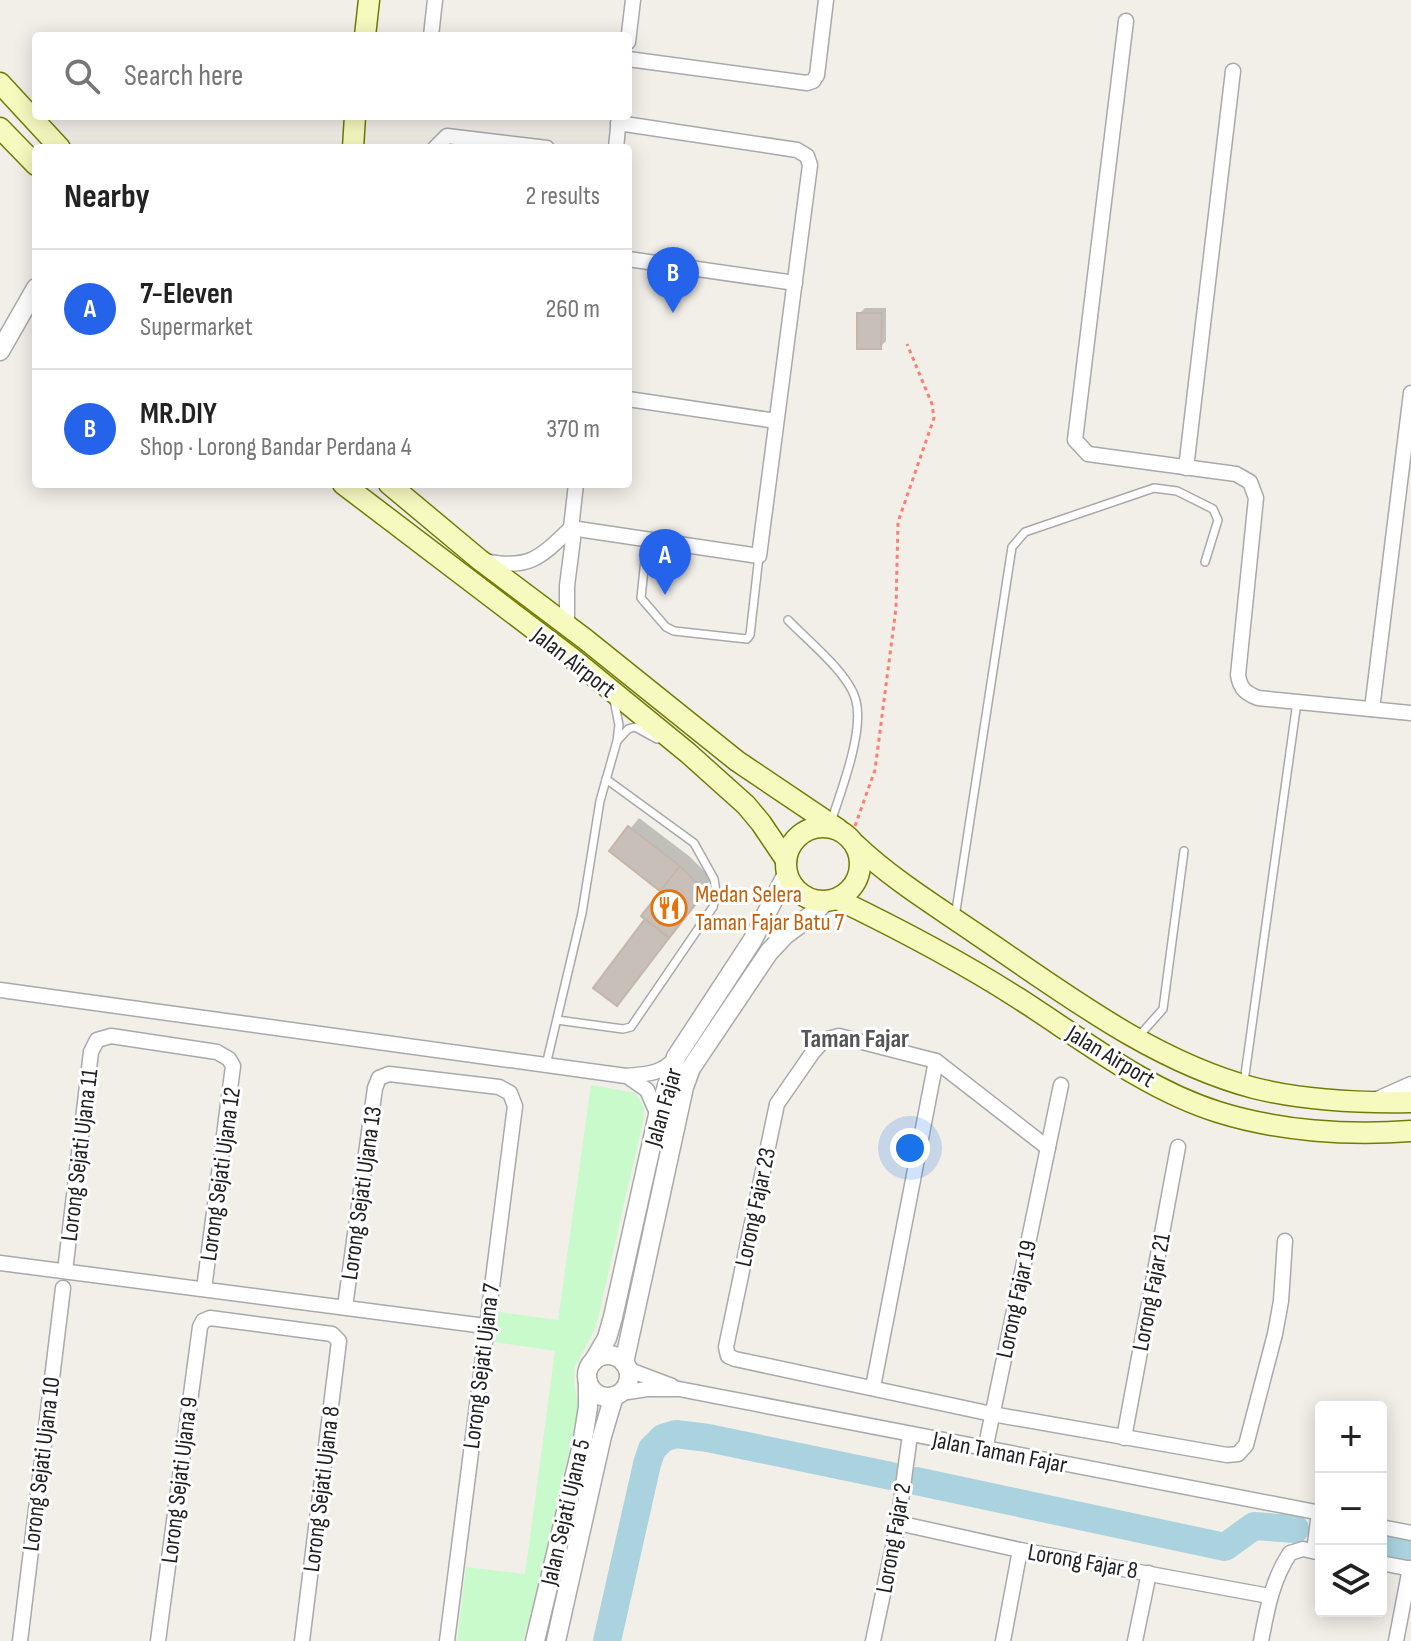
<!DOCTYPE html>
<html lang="en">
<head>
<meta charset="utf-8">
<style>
	body { margin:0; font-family:"Sofia Sans Condensed",sans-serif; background:#f2f2f2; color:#222 }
	.controls { position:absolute; right:24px; bottom:24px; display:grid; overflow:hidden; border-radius:8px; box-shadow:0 4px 20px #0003 }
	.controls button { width:72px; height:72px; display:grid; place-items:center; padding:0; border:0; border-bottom:2px solid #e0e0e0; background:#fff; color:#222; font:40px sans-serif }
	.you { position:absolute; left:910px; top:1148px; width:28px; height:28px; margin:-20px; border:6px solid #fff; border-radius:50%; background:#1a73e8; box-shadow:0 0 0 12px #1a73e833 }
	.badge { display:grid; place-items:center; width:52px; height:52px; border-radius:50%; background:#2563eb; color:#fff; font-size:26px; font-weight:700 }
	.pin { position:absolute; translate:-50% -66px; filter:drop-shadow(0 2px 4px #0008) }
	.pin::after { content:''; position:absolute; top:42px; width:28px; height:24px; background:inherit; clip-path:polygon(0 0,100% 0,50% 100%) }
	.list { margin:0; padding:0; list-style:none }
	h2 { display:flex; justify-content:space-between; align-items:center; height:104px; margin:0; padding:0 32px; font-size:34px }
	h2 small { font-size:26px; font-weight:400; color:#767676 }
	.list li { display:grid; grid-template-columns:52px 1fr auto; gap:24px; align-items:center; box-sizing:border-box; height:120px; padding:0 32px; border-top:2px solid #e0e0e0 }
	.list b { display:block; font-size:30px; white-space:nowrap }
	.list p { margin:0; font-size:26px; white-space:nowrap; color:#767676 }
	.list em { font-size:26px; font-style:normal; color:#767676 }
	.icon { flex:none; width:44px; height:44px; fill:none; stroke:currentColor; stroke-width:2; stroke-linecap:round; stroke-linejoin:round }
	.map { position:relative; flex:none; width:1411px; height:1641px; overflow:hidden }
	.search { position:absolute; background:#fff; box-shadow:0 4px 20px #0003; left:32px; top:32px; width:600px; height:88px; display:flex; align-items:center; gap:20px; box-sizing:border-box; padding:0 28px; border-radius:8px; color:#767676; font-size:30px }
	.panel { position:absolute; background:#fff; box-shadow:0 4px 20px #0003; left:32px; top:144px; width:600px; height:344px; border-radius:8px }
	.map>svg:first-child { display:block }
	.park { fill:#c8facc }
	.shadow { fill:#0003 }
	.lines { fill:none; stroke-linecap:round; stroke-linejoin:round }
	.river { stroke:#aad3df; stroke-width:28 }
	.building { fill:#c7bfb8; stroke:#c4b6ab; stroke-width:2 }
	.service-casing { stroke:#a9a9a9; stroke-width:10 }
	.minor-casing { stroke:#a9a9a9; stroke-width:17 }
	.tertiary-casing { stroke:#a9a9a9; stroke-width:21 }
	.secondary-casing { stroke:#707d05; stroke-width:23 }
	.path { stroke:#fa8072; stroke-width:3; stroke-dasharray:4 4; stroke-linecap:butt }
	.service { stroke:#fff; stroke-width:7 }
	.minor { stroke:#fff; stroke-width:14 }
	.tertiary { stroke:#fff; stroke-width:18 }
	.secondary { stroke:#f7fabf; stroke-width:20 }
	.labels { text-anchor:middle; stroke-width:6; stroke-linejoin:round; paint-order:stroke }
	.street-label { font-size:24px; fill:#222; stroke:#fff }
	.food-label { font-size:24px; fill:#c56008; stroke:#fff; text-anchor:start }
	.neighbourhood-label { font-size:26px; font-weight:bold; fill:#555; stroke:#fff }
</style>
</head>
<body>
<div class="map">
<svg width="1411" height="1641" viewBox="0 0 1411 1641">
	<rect width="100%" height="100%" fill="#f2efe9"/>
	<path class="park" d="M 591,1085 L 635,1093 L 644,1107 L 644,1117 L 596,1327 L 575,1367 L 574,1382 L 579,1409 L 532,1610 L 523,1641 L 457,1641 L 466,1567 L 525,1574 L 555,1351 L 494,1342 L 498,1312 L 558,1320 Z"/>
	<g class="shadow">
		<path d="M 865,308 L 886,308 L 886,341 L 880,347 L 859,314 Z"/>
		<path d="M 639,818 L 689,856 L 710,877 L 707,889 L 626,995 L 648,919 L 663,890 L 612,851 Z"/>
	</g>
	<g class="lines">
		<g class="river">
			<path d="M 916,1481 L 1225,1547 L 1254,1526 L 1295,1529"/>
			<path d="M 1381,1546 L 1411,1552"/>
			<path d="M 607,1641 L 647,1464 L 652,1449 L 663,1438 L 676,1434 L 708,1438 L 891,1476"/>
		</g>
	</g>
	<g class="building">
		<path d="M 857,313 L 882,313 L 881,349 L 857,349 Z"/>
		<path d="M 628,826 L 680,866 L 660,891 L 609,851 Z"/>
		<path d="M 680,866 L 701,887 L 698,901 L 669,938 L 641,916 Z"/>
		<path d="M 645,919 L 669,938 L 617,1006 L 593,988 Z"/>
	</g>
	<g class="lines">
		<defs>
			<g id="service">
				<path d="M 647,540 L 641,598 L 666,627 L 674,631 L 747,639 L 750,635 L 759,556"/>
				<path d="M 788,620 C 807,640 850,674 856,701 C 864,732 841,791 831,822"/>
				<path d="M 618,740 L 628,729 L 635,727 L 657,739"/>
				<path d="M 955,917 L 1012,547 L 1025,532 L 1154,488 L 1177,491 L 1213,509 L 1218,520 L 1205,562"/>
				<path d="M 557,1020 L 623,1029 L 631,1027 L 713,907 L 716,892 L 714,879 L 694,843 L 606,779"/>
				<path d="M 1139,1036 L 1163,1009 L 1184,851"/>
				<path d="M 546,1065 L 582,913 L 600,801 L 617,741 L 619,725 L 614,700"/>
				<path d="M 1244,1082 L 1297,702"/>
			</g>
			<g id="minor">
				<path d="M 1126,21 L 1075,440 L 1088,454 L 1236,474 L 1250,482 L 1256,498 L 1238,675 C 1240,688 1245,693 1258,698 L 1411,713"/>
				<path d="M 431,36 L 435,0"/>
				<path d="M 628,42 L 633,0"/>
				<path d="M 628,59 L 807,83 L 813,81 L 817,75 L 826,0"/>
				<path d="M 435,148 L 447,136 L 547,148"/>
				<path d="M 616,148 L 619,117"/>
				<path d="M 628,259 L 795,283"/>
				<path d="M 628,399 L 776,421"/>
				<path d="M 1186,468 L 1233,71"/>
				<path d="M 571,528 L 759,556 L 810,165 L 807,156 L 797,150 L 618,123"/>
				<path d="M 485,561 C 529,570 540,558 571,528"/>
				<path d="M 567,625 L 567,586 L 573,539 L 571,528 L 576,484"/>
				<path d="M 1372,709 L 1411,393"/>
				<path d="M 0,990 L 626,1076 C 648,1074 661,1074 676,1058"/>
				<path d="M 627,1076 L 647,1090 L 658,1115"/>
				<path d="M 1375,1100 L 1411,1084"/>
				<path d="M 1048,1148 L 936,1061 L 839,1036 L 824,1040 L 813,1052 L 777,1104 L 726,1347 L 728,1356 L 735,1359 L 992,1414 L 1227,1455 L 1238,1454 L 1246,1445 L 1275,1334 L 1281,1301 L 1285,1241"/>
				<path d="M 0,1263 L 485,1326"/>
				<path d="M 65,1271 L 91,1052 L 97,1040 L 111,1036 L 217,1052 L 229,1059 L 233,1066 L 204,1289"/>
				<path d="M 345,1307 L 375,1088 L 379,1078 L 389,1074 L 499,1087 L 510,1093 L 515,1106 L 447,1641"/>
				<path d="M 627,1369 L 672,1386"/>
				<path d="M 873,1387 L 936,1061"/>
				<path d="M 621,1393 L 647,1389 L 679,1389 L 1321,1513"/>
				<path d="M 1124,1438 L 1178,1147"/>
				<path d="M 985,1450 L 1061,1085"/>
				<path d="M 898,1523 L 1020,1550 L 1269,1596"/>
				<path d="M 1381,1527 L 1411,1533"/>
				<path d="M 1314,1551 L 1319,1513"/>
				<path d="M 1381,1563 L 1411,1569"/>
				<path d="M 20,1641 L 63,1288"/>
				<path d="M 158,1641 L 200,1327 L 203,1321 L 210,1318 L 332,1334 L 339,1341 L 302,1641"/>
				<path d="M 873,1641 L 898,1523 L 910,1435"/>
				<path d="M 1003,1641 L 1020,1550"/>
				<path d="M 1135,1641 L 1149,1573"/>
				<path d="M 1261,1641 C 1267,1610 1272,1580 1290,1553 L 1303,1549 L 1321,1553"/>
				<path d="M 1396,1641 L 1410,1568"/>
			</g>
			<g id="tertiary">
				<path d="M 0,351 L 36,288"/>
				<circle cx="608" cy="1376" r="21"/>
				<path d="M 593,1362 L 607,1338 L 613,1317 L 658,1115 L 676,1057 L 752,941 L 787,874"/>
				<path d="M 624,1363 L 684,1087 L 691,1068 L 769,952 L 785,935 L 809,917 L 825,902"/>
				<path d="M 535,1641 L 582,1445 L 588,1407 L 588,1382"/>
				<path d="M 556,1641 L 602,1436 L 614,1396"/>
			</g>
			<g id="secondary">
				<path d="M 365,36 L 369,0"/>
				<path d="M 0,83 L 60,148"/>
				<path d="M 0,128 L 36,165"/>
				<path d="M 353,148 L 355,116"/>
				<path d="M 343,484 L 573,659 L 688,753 L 746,805 L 761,823 L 786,860"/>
				<path d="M 389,484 L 480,560 L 585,639 L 737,761 L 838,829"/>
				<circle cx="823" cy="864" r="37"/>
				<path d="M 856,845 C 893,880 936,906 978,935 C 1064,993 1152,1061 1254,1088 C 1302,1100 1361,1103 1411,1102"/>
				<path d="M 837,899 C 899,929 960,961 1018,998 C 1082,1039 1145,1089 1218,1112 C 1279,1131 1348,1136 1411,1131"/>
			</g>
		</defs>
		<use href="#service" class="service-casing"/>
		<use href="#minor" class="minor-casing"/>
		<use href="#tertiary" class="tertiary-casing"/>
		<use href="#secondary" class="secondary-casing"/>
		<path class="path" d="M 855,826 L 875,770 L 896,608 L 898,522 L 934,418 L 932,404 L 907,344"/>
		<use href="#service" class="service"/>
		<use href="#minor" class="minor"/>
		<use href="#tertiary" class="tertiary"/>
		<use href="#secondary" class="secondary"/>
	</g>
	<defs>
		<symbol id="restaurant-ring" viewBox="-11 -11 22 22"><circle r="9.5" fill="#fff" stroke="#e8710a" stroke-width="1.5"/><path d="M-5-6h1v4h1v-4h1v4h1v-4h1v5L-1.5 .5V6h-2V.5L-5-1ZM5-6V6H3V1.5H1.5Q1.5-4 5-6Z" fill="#e8710a"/></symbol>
	</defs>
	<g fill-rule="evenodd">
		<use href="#restaurant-ring" x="649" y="888" width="40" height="40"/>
	</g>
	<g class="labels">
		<g class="street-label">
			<text transform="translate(574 662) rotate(38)" y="8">Jalan Airport</text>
			<text transform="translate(1111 1056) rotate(31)" y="8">Jalan Airport</text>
			<text transform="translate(663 1107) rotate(-74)" y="8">Jalan Fajar</text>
			<text transform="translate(79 1155) rotate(-83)" y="8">Lorong Sejati Ujana 11</text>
			<text transform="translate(220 1174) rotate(-82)" y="8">Lorong Sejati Ujana 12</text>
			<text transform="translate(361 1193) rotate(-82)" y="8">Lorong Sejati Ujana 13</text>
			<text transform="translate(755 1207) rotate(-78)" y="8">Lorong Fajar 23</text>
			<text transform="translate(1151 1292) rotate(-79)" y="8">Lorong Fajar 21</text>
			<text transform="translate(1016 1299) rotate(-78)" y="8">Lorong Fajar 19</text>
			<text transform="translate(481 1366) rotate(-83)" y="8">Lorong Sejati Ujana 7</text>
			<text transform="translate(1000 1452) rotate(11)" y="8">Jalan Taman Fajar</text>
			<text transform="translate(41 1464) rotate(-83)" y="8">Lorong Sejati Ujana 10</text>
			<text transform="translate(179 1480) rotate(-83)" y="8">Lorong Sejati Ujana 9</text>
			<text transform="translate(321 1489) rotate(-83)" y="8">Lorong Sejati Ujana 8</text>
			<text transform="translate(565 1512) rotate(-77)" y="8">Jalan Sejati Ujana 5</text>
			<text transform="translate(893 1538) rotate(-80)" y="8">Lorong Fajar 2</text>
			<text transform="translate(1083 1561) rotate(10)" y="8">Lorong Fajar 8</text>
		</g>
		<g class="food-label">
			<text x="695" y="902">Medan Selera<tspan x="695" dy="28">Taman Fajar Batu 7</tspan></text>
		</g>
		<g class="neighbourhood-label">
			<text x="855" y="1047">Taman Fajar</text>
		</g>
	</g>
</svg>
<div class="controls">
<button>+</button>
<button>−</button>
<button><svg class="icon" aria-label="layers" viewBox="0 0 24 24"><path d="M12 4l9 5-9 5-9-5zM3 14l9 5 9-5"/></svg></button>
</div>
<div class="you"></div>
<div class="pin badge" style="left:665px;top:595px">A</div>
<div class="pin badge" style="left:673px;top:313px">B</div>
<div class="search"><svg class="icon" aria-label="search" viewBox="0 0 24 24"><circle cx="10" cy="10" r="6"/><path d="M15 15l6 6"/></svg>Search here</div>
<section class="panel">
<h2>Nearby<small>2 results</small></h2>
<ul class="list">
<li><span class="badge">A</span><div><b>7-Eleven</b><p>Supermarket</p></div><em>260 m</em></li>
<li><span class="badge">B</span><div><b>MR.DIY</b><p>Shop · Lorong Bandar Perdana 4</p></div><em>370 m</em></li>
</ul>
</section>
</div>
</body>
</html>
